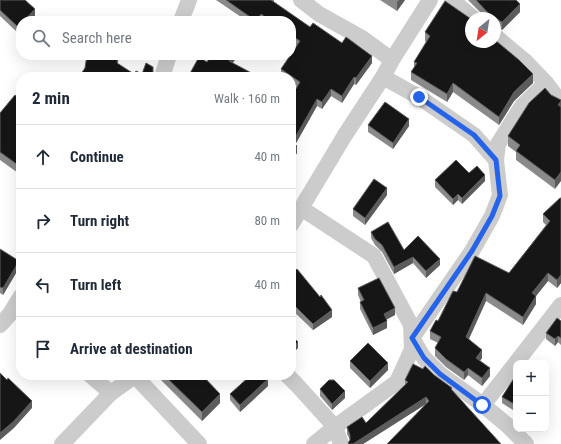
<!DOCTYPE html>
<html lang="en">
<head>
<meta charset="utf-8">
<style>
	body { margin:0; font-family:"Roboto Condensed",sans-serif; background:#f6f6f7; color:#1f2937 }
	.controls { position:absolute; right:12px; bottom:12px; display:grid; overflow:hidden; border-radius:8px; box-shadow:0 4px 16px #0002 }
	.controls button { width:36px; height:36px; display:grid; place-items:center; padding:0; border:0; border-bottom:1px solid #e0e1e3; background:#fff; color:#1f2937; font:20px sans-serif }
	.compass { position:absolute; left:465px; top:12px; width:36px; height:36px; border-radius:50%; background:#fff; box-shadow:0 4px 16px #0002; rotate:210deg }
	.stop { position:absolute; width:12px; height:12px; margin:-9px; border:3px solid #2563eb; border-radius:50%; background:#fff }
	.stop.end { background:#2563eb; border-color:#fff; box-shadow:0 1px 4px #0008 }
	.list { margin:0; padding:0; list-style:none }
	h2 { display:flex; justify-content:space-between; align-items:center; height:52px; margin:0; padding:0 16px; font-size:17px }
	h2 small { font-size:13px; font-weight:400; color:#747a83 }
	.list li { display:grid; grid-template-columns:26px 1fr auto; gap:12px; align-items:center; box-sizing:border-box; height:64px; padding:0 16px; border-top:1px solid #e0e1e3 }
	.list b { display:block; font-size:15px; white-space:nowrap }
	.list em { font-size:13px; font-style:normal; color:#747a83 }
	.icon { flex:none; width:22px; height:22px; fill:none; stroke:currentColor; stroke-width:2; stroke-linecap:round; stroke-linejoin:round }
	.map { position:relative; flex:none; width:561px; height:444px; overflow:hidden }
	.search { position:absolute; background:#fff; box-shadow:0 4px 16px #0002; left:16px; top:16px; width:280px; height:44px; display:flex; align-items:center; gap:10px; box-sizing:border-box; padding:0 14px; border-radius:16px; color:#747a83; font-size:15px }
	.panel { position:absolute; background:#fff; box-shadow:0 4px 16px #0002; left:16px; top:72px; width:280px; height:308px; border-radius:16px }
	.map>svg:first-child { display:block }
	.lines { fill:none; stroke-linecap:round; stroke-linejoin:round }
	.minor { stroke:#ccc; stroke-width:16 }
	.wall { fill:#8a8a8a }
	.shaded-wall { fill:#5c5c5c }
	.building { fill:#161616; stroke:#5c5c5c }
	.route { stroke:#2563eb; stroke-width:5 }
</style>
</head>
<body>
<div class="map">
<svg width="561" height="444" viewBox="0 0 561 444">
	<rect width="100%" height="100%" fill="#fff"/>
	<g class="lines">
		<g class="minor">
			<path d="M 301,0 L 319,14 L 362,38 L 392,60"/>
			<path d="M 452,0 L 473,18"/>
			<path d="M 181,21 L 189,0"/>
			<path d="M 495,36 L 526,62 L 546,83 L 556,96 L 561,99"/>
			<path d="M 162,77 L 169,55"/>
			<path d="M 383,77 L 419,97 L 474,135 L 496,160"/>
			<path d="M 301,208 L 374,256 L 411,325 L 412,349 L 397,382 L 335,427 L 341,444"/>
			<path d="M 291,225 L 345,135 L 383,77 L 392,60 L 430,0"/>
			<path d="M 0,325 L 10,314 L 21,296"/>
			<path d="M 90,375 L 111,393"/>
			<path d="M 287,375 L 296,384 L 335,427 L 314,444"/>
			<path d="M 135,376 L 199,444"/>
			<path d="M 483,405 L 561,305"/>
			<path d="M 62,444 L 111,393 L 136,375"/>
			<path d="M 526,444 L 507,425 L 483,405 L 440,374 L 424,358 L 412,338 L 472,251 L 492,216 L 500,195 L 496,160 L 498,144 L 522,106 L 546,83"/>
		</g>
	</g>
	<g class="wall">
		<path d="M 0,0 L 35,16 L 30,21 L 21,21 L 21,30 L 18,33 L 0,16 Z"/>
		<path d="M 216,0 L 274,0 L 274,2 L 310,27 L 342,43 L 372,63 L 356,85 L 354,84 L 342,103 L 331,96 L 322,109 L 317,106 L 295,145 L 297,153 L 291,161 L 291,97 L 297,87 L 291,83 L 291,77 L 283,77 L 281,76 L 281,69 L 297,46 L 291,42 L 291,21 L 247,21 Z"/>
		<path d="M 380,0 L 405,0 L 397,11 Z"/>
		<path d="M 468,0 L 516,0 L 520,12 L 502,30 L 497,27 L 495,27 L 495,18 L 486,18 Z"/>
		<path d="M 425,32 L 533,83 L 514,101 L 499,125 L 453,92 L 447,102 L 411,80 L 411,72 L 414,68 L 414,62 L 426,42 L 425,41 Z"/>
		<path d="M 551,95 L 561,100 L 555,189 L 516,160 L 516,152 L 508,146 L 508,136 Z"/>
		<path d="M 21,100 L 21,170 L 18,173 L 0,160 L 0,113 Z"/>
		<path d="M 368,125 L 409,126 L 393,149 L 368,132 Z"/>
		<path d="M 469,173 L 485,181 L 462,204 L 458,200 L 453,205 L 435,187 L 435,180 Z"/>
		<path d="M 387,195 L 365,225 L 353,216 L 353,209 Z"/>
		<path d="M 561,198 L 561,283 L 557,288 L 548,281 L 536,296 L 536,304 L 523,325 L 486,301 L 469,339 L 482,358 L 480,361 L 490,376 L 482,386 L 468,375 L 464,380 L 446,367 L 435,356 L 435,348 L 438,343 L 430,339 L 430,331 L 438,321 L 457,292 L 509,273 L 546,225 L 543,222 L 543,214 Z"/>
		<path d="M 371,232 L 404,250 L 440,265 L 426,278 L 413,263 L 394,274 L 382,252 L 375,245 L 371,238 Z"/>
		<path d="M 0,249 L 19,268 L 3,295 L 0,293 Z"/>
		<path d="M 291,274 L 320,297 L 332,317 L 313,330 L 293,311 Z"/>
		<path d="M 358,288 L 395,315 L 386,319 L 387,328 L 373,335 L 360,309 L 360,302 L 361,302 L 358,295 Z"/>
		<path d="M 561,321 L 561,345 L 558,342 L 555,346 L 546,339 L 546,333 Z"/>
		<path d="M 350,361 L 388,370 L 370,388 L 350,368 Z"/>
		<path d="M 156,375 L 202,375 L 220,403 L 202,421 Z"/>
		<path d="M 434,375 L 452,388 L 426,404 L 363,444 L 348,444 L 350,440 L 347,434 L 347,427 L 366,423 L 405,385 L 405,380 Z"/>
		<path d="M 516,375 L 516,412 L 502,403 L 502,397 Z"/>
		<path d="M 268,386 L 240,412 L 230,400 L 230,394 Z"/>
		<path d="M 320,389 L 345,398 L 332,410 L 320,396 Z"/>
	</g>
	<g class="shaded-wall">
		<path d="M 399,0 L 405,0 L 397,11 L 397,2 Z"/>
		<path d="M 520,4 L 520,12 L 502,30 L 502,22 Z"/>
		<path d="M 35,9 L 35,16 L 30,21 L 24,21 Z"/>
		<path d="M 261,14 L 261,21 L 256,21 Z"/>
		<path d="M 21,24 L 21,30 L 18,33 L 18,27 Z"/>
		<path d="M 118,55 L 119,55 L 117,69 L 117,63 Z"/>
		<path d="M 233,55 L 238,55 L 229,69 L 229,61 Z"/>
		<path d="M 372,56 L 372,63 L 356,85 L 356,78 Z"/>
		<path d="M 533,74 L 533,83 L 514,101 L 499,125 L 499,117 L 514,92 Z"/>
		<path d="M 354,77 L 354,84 L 342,103 L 342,96 Z"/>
		<path d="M 453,83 L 453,92 L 447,102 L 447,94 Z"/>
		<path d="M 331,89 L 331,96 L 322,109 L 322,102 Z"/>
		<path d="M 317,99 L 317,106 L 292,150 L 292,143 Z"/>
		<path d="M 561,101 L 561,111 L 558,105 Z"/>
		<path d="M 409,119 L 409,126 L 393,149 L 393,143 Z"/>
		<path d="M 297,146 L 297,153 L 291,161 L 291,154 Z"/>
		<path d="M 21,162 L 21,170 L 18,173 L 18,165 Z"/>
		<path d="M 561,172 L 561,181 L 555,189 L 555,180 Z"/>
		<path d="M 485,175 L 485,181 L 462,204 L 462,198 Z"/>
		<path d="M 387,188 L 387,195 L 365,225 L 365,218 Z"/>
		<path d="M 458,194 L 458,200 L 453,205 L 453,199 Z"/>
		<path d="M 413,257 L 413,263 L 394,274 L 394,267 Z"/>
		<path d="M 440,259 L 440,265 L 426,278 L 426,271 Z"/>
		<path d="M 19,261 L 19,268 L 3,295 L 3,288 Z"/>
		<path d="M 548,273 L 548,281 L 532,301 L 532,293 Z"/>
		<path d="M 561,275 L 561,283 L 557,288 L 557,280 Z"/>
		<path d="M 486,293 L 486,301 L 466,345 L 466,337 Z"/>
		<path d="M 536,296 L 536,304 L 523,325 L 523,317 Z"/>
		<path d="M 293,304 L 293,311 L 291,313 L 291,306 Z"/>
		<path d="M 395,308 L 395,315 L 384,321 L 384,314 Z"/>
		<path d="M 332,310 L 332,317 L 313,330 L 313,324 Z"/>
		<path d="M 387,321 L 387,328 L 373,335 L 373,328 Z"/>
		<path d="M 558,336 L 558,342 L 555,346 L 555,339 Z"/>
		<path d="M 298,342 L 298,348 L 291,356 L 291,349 Z"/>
		<path d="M 482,350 L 482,358 L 476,366 L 476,358 Z"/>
		<path d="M 388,363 L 388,370 L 370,388 L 370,381 Z"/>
		<path d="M 468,368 L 468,375 L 464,380 L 464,372 Z"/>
		<path d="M 490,368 L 490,376 L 482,386 L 482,378 Z"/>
		<path d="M 268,379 L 268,386 L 240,412 L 240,405 Z"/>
		<path d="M 345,391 L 345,398 L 332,410 L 332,404 Z"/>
		<path d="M 220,394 L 220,403 L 202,421 L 202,412 Z"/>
		<path d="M 426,397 L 426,404 L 363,444 L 353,444 Z"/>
		<path d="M 32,401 L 32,408 L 14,428 L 0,440 L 0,433 Z"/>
	</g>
	<g class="building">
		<path d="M 0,0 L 25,0 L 35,9 L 24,21 L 21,21 L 21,24 L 18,27 L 0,10 Z"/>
		<path d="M 226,0 L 271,0 L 310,27 L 313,23 L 342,43 L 346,37 L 372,56 L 356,78 L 354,77 L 342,96 L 331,89 L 322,102 L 317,99 L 292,143 L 297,146 L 291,154 L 291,97 L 300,82 L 281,69 L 300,41 L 291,35 L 291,21 L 271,21 L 261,14 L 256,21 Z"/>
		<path d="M 476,0 L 516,0 L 520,4 L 502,22 L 497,19 L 493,18 Z"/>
		<path d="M 445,1 L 471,19 L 471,42 L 495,42 L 495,40 L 519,60 L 533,74 L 514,92 L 499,117 L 453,83 L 447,94 L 411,72 L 417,63 L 414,62 L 430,36 L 425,32 Z"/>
		<path d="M 87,55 L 118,55 L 117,63 L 134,74 L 136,71 L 142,74 L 146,63 L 153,67 L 153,73 L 155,77 L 79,77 L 85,68 Z"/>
		<path d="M 211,55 L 233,55 L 229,61 L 259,77 L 188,77 L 199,57 L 207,62 Z"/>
		<path d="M 545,88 L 551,95 L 561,100 L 561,101 L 558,105 L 561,107 L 561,172 L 555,180 L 516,151 L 520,145 L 508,136 L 529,103 Z"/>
		<path d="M 15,95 L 21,100 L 21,162 L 18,165 L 0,152 L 0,113 Z"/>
		<path d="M 385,102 L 409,119 L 393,143 L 368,125 Z"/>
		<path d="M 456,160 L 469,173 L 477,166 L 485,175 L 462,198 L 458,194 L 453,199 L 435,180 Z"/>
		<path d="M 374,179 L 387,188 L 365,218 L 353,209 Z"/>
		<path d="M 560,198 L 561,198 L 561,275 L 557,280 L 548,273 L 532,293 L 536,296 L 523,317 L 486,293 L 466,337 L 482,350 L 476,358 L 490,368 L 482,378 L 468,368 L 464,372 L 446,359 L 435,348 L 441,337 L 430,331 L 436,320 L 438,321 L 453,291 L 457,292 L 475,256 L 509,273 L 550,221 L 543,214 Z"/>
		<path d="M 388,222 L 404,250 L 418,236 L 440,259 L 426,271 L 413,257 L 394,267 L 382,245 L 375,239 L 371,232 Z"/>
		<path d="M 0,249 L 19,261 L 3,288 L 0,287 Z"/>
		<path d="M 297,269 L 320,297 L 321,295 L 332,310 L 313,324 L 293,304 L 291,306 L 291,274 Z"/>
		<path d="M 379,278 L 395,308 L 384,314 L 387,321 L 373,328 L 360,302 L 364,300 L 358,288 Z"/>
		<path d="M 557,318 L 561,321 L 561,338 L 558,336 L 555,339 L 546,333 Z"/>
		<path d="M 291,335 L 298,342 L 291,349 Z"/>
		<path d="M 368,343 L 388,363 L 370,381 L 350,361 Z"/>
		<path d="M 413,364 L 423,369 L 425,366 L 434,375 L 452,388 L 451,389 L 501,444 L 387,444 L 429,401 L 426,397 L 353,444 L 349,444 L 348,443 L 350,440 L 350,435 L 347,427 L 362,417 L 366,423 L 408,382 L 405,380 Z"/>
		<path d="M 0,373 L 7,380 L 8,378 L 32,401 L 14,421 L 0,433 Z"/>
		<path d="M 164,375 L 202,375 L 220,394 L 202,412 Z"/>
		<path d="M 251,375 L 265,375 L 268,379 L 240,405 L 230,394 Z"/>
		<path d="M 516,375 L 516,405 L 502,397 Z"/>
		<path d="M 329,380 L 334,380 L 345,391 L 332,404 L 320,389 Z"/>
	</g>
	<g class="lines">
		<path class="route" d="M 419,97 L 474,135 L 496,160 L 500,196 L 492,216 L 472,251 L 412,338 L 424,358 L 440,374 L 482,405"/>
	</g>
</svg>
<div class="controls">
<button>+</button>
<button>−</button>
</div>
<svg class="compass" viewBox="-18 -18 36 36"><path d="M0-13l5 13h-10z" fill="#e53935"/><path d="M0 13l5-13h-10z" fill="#747a83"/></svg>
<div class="stop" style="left:482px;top:405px"></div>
<div class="stop end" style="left:419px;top:97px"></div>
<div class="search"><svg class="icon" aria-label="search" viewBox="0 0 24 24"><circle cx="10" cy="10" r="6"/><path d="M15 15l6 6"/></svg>Search here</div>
<section class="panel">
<h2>2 min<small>Walk · 160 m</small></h2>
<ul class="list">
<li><svg class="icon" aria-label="ahead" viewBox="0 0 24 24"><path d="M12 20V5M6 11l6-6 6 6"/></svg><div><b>Continue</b></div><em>40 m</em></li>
<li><svg class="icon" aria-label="right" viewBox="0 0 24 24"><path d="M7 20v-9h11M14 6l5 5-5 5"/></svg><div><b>Turn right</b></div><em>80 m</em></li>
<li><svg class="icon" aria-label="left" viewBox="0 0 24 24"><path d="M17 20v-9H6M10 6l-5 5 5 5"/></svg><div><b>Turn left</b></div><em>40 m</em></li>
<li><svg class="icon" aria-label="arrive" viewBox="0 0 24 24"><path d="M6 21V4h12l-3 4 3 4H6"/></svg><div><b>Arrive at destination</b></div></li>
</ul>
</section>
</div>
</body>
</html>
